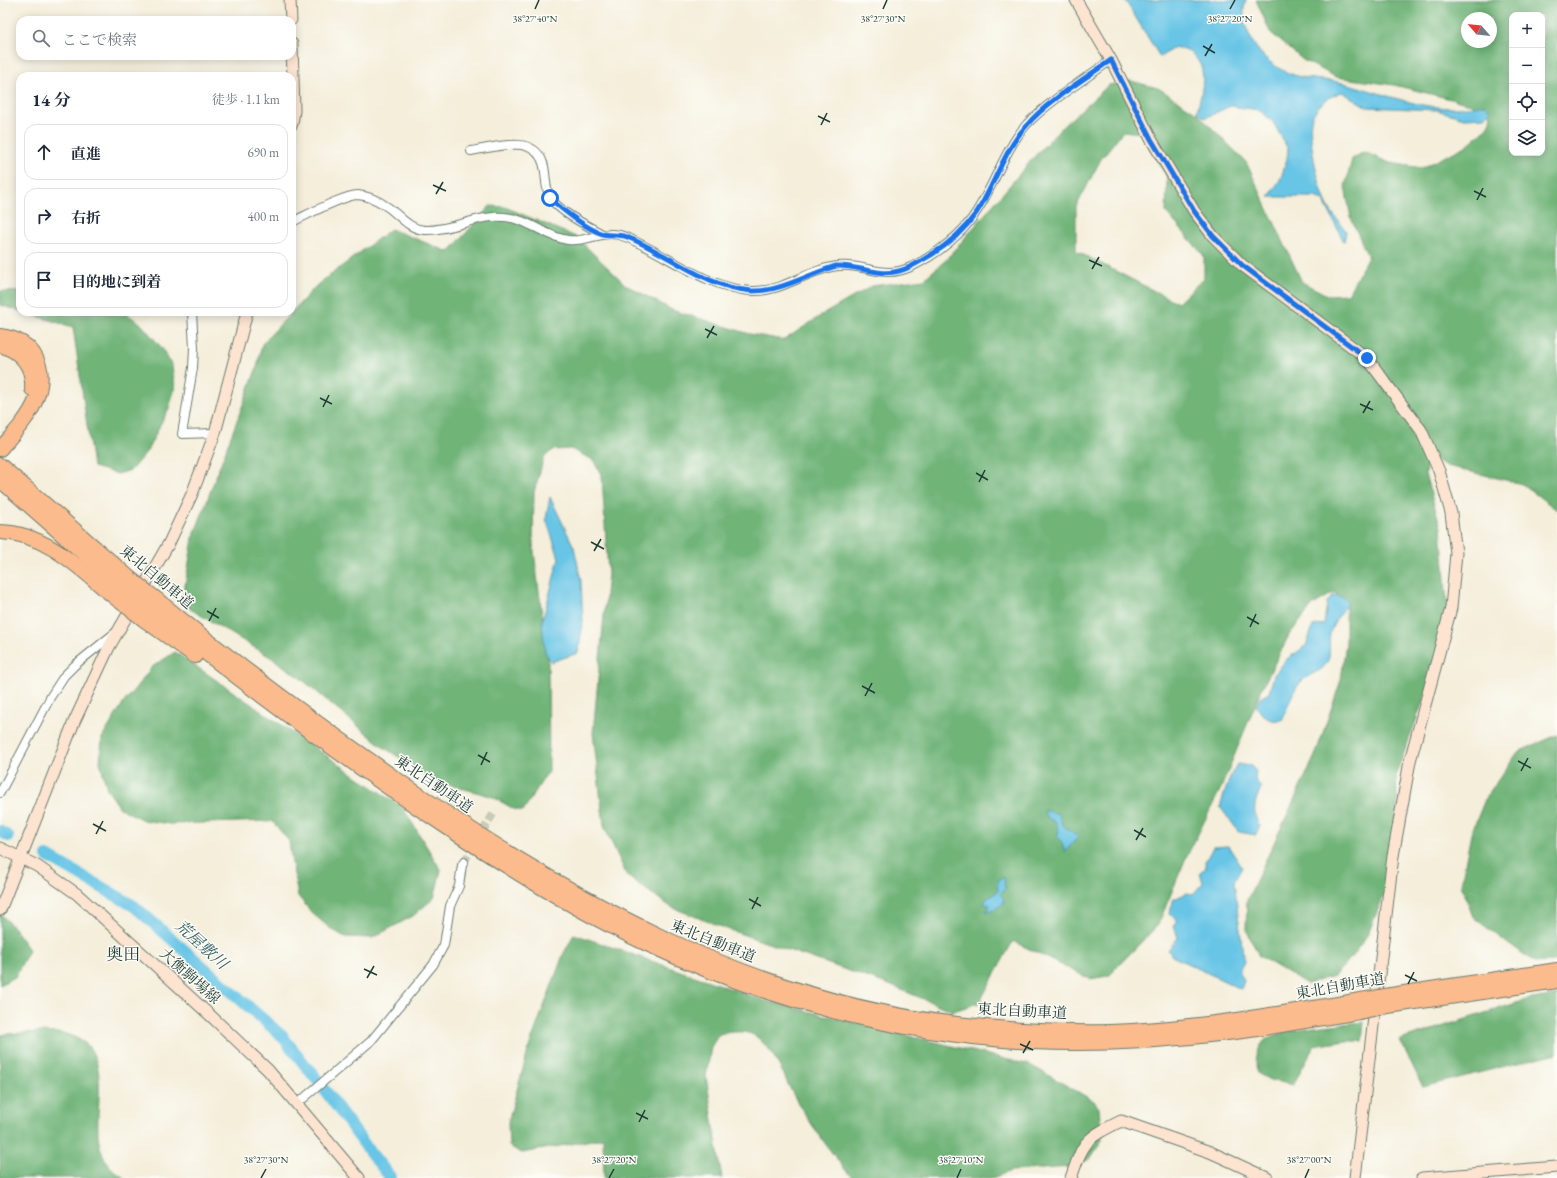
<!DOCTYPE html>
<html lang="ja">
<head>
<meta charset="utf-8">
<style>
	body { margin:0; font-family:"EB Garamond","Noto Serif JP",serif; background:#f2f2f3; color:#1f2937 }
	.controls { position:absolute; right:12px; top:12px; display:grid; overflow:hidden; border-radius:8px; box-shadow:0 2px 10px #0003 }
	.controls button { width:36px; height:36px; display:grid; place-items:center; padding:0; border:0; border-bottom:1px solid #e0e1e3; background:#fff; color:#1f2937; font:20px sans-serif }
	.compass { position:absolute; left:1461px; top:12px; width:36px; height:36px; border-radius:50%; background:#fff; box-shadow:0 2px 10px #0003; rotate:298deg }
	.stop { position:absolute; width:12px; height:12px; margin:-9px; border:3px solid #1a73e8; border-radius:50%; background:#fff }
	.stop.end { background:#1a73e8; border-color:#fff; box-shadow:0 1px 4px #0008 }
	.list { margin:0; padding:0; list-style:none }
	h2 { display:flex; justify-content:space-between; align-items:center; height:52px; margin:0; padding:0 16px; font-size:17px }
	h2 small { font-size:13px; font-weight:400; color:#747a83 }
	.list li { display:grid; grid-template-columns:26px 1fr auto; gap:12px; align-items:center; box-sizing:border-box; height:56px; margin:0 8px 8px; padding:0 8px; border:1px solid #e0e1e3; border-radius:12px }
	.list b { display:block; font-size:15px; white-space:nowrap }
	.list em { font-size:13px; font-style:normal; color:#747a83 }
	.icon { flex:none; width:22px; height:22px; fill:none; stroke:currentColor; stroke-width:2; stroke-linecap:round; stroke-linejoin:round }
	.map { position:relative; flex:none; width:1557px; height:1178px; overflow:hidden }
	.search { position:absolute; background:#fff; box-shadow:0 2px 10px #0003; left:16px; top:16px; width:280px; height:44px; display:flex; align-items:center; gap:10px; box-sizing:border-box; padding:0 14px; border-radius:12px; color:#747a83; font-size:15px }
	.panel { position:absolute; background:#fff; box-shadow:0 2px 10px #0003; left:16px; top:72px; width:280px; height:244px; border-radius:12px }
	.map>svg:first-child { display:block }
	.forest { fill:#70b478; stroke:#487856; fill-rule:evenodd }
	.water { fill:#68c5e6; stroke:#44818d }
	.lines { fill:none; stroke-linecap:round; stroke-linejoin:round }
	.river { stroke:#68c5e6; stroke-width:12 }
	.street-tunnel { stroke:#c9cbb9; stroke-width:8; stroke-dasharray:8 4; stroke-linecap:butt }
	.street-casing { stroke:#6a7b6e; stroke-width:10 }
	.secondary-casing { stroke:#6a7b6e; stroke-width:13 }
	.highway-casing { stroke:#6a7b6e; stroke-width:16 }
	.street { stroke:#fff; stroke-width:8 }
	.secondary { stroke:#fde4d1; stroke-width:11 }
	.highway { stroke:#fbbb8d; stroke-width:14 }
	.highway-bridge-casing { stroke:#6a7b6e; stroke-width:16; stroke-linecap:butt }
	.highway-bridge { stroke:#fbbb8d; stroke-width:14 }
	.route { stroke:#1a73e8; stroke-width:5 }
	.ticks { fill:none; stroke:#1f3d34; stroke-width:1.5 }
	.labels { text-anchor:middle; stroke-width:3; stroke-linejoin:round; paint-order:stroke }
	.street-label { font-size:15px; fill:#1f3d34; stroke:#fdfcf7 }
	.water-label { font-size:16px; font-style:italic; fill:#315f60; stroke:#fdfcf7 }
	.quarter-label { font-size:17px; fill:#1f3d34; stroke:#fdfcf7 }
	.ticks-label { font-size:10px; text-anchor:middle; fill:#1f3d34; stroke:#fdfcf7; stroke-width:3; stroke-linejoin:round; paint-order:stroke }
</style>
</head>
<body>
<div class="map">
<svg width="1557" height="1178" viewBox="0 0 1557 1178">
	<rect width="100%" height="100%" fill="#fdfcf7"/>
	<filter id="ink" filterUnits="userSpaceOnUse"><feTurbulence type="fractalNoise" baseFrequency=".025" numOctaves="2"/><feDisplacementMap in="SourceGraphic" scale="8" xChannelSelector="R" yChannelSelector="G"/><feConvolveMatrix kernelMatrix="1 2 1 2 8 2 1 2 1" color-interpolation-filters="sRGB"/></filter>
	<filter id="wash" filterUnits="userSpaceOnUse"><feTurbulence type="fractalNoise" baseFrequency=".012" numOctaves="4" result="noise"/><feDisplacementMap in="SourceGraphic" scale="16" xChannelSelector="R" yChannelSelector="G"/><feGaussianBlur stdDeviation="0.9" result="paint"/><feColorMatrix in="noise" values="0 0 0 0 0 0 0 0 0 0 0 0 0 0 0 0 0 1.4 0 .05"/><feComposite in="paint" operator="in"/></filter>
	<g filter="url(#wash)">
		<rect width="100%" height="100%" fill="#f4eeda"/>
		<g class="forest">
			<path d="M 1256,0 L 1557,0 L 1557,510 L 1522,484 L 1447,466 L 1435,460 L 1427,462 L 1425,474 L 1441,528 L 1449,632 L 1396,774 L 1398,822 L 1384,895 L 1368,934 L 1350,959 L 1334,976 L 1307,984 L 1259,956 L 1246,929 L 1247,900 L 1315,756 L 1341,680 L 1346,642 L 1346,608 L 1335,592 L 1313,605 L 1289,635 L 1262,688 L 1221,788 L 1185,860 L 1158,925 L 1108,976 L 1090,979 L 1013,941 L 979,1003 L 953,1011 L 887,984 L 727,929 L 671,907 L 627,876 L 604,826 L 593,733 L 608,573 L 602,476 L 593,460 L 571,449 L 553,450 L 544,457 L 534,492 L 533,544 L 548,662 L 549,770 L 523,811 L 514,809 L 491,796 L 434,781 L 382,746 L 299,677 L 272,658 L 182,604 L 193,538 L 257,367 L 262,344 L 317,285 L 391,229 L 449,252 L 490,206 L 505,207 L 576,237 L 626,285 L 672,310 L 750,334 L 784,340 L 822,315 L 872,286 L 924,279 L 946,260 L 1034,157 L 1062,127 L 1109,85 L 1131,81 L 1158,88 L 1197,113 L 1246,162 L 1302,282 L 1327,295 L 1348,294 L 1368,257 L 1351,218 L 1345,187 L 1352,159 L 1364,152 L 1390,163 L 1422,168 L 1466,146 L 1489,126 L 1491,114 L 1471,104 L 1394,85 L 1336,77 L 1303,60 L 1270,32 ZM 1512,15 L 1542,15 L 1542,153 L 1512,153 ZM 1467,18 L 1491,18 L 1491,42 L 1467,42 ZM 1123,131 L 1141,133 L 1167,177 L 1166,212 L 1204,256 L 1204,278 L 1178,303 L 1076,251 L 1076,207 L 1101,159 Z"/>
			<path d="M 0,291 L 20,292 L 20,311 L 0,305 Z"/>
			<path d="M 23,312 L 124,312 L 140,323 L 162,348 L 172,366 L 175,387 L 169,408 L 147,451 L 131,470 L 118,474 L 93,467 L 73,327 Z"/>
			<path d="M 175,652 L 403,808 L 441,870 L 434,898 L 413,916 L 372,938 L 345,937 L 331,929 L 312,913 L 298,896 L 292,863 L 289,841 L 272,821 L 170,824 L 143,820 L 120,808 L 107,789 L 100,762 L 102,738 L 122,705 L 152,667 Z"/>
			<path d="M 1557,735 L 1557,961 L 1536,962 L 1511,946 L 1473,917 L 1461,884 L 1471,834 L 1486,797 L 1518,752 Z"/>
			<path d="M 0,913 L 14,928 L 29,950 L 15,977 L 0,985 Z"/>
			<path d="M 574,934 L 766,1001 L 1030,1065 L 1094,1101 L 1099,1108 L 1102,1140 L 1090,1159 L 1072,1167 L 1011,1171 L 992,1178 L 852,1178 C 832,1154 814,1129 798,1103 C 785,1082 778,1054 758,1038 C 748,1029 731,1032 719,1034 L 711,1047 L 706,1076 L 722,1178 L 604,1178 L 603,1138 L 522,1153 L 509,1146 L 508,1122 L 530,1044 L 563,955 Z"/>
			<path d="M 1557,995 L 1557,1053 L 1423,1087 L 1400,1040 L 1526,1000 Z"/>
			<path d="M 1364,1022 L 1362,1041 L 1345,1041 L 1314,1046 L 1293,1085 L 1270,1080 L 1257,1073 C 1255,1061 1256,1051 1264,1041 C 1276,1028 1345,1024 1364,1022 Z"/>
			<path d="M 41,1032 C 50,1033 61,1032 69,1035 C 75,1037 85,1042 89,1047 C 117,1085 73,1150 125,1178 L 0,1178 L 0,1036 L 6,1034 Z"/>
		</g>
		<g class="water">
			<path d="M 1125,0 L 1246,0 C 1242,10 1244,23 1248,32 C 1257,56 1279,73 1305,78 C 1317,80 1331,80 1344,83 C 1379,92 1416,108 1453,108 C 1463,108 1474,106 1484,104 L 1491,111 L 1484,117 L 1464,118 L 1437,110 L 1367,107 L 1342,92 C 1329,96 1318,104 1312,117 C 1306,132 1319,188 1327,204 C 1331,213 1340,222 1346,231 L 1344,242 L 1324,201 L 1315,197 L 1269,197 L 1281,178 L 1287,159 L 1288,149 L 1273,122 L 1259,110 L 1230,106 L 1205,118 L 1197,112 C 1201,93 1210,69 1192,54 C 1188,50 1180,49 1175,47 L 1160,57 Z"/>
			<path d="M 550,497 L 574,547 L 581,580 L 583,623 L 578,653 L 551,662 L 545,652 L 542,622 L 559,558 L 546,519 Z"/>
			<path d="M 1334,595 L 1344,598 L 1348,602 C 1342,612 1333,622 1330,634 C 1328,644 1332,655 1326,664 C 1321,672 1311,673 1304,679 C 1292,689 1288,707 1282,720 C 1268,722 1264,717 1256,706 L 1260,698 L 1269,693 L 1274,675 L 1287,659 L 1306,646 L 1313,626 L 1324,624 L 1327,602 Z"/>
			<path d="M 1237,764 L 1251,766 L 1256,771 L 1255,779 L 1261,788 C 1255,801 1251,813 1260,826 L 1256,835 L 1239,832 L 1220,807 L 1230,777 Z"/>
			<path d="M 1044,810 L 1059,814 C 1062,830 1068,827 1078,837 L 1065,852 L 1061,841 L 1057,837 L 1059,830 L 1057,827 L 1057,824 L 1047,817 Z"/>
			<path d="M 1228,846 L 1242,867 L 1234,882 L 1244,962 L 1239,971 L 1244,981 L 1241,989 L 1172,956 L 1168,950 L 1178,938 L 1174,926 L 1177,921 L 1170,914 L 1172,900 L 1187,893 L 1193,894 L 1203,883 L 1200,872 L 1206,868 L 1205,862 L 1213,847 Z"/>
			<path d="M 1000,878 L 1004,878 L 1005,889 L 1000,894 L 1004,899 L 1003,904 L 997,908 L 986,912 L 990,905 L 984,904 L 985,900 L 998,891 L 997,885 Z"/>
		</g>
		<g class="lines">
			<g class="river">
				<path d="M 0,831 L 8,836"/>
				<path d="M 47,856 L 134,906 L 282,1036 L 317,1080"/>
				<path d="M 324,1089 L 370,1152 L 391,1178"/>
			</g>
		</g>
	</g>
	<g filter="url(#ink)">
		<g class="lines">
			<path class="street-tunnel" d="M 464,862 L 495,811"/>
			<defs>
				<g id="street">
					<path d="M 471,151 C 493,148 533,133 543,163 C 547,174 544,189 551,199 C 564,215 585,224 602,234"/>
					<path d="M 292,222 C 307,215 344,195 358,195 C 369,196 381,202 389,208 C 401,217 409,229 425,230 C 452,231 478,214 505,217 C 528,219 546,237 568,240 C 589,243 604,227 628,238 C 668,255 707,288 751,291 C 782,293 808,269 838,266 C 866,263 882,281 913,266 C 937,254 963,234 977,211 C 995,183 1005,149 1027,124 C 1049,101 1085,79 1111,60"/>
					<path d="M 192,312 L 194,348 L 193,368 L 182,434 L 215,433"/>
					<path d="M 0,793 L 51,696 L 64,676 L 75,665 L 116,632"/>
					<path d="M 297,1104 L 371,1041 L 433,965 L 444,945 L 450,906 L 459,886 L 462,865 L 464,862"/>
				</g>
				<g id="secondary">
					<path d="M 290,0 L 291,20"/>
					<path d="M 1076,0 L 1111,60 L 1151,139 L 1194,211 L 1213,236 L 1242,265 L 1367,358 L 1421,430 L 1439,471 L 1451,513 L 1456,553 L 1451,608 L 1410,761 L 1393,856 L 1355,1178"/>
					<path d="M 292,44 L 294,111 L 292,124"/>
					<path d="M 0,848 L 37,866 L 77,894 L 212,1017 L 268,1070 L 359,1178"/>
					<path d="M 0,910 L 74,722 L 109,647 L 169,543 L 192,494 L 215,433 L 247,312"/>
					<path d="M 1071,1178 C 1084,1140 1085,1139 1121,1121 L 1210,1152 L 1267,1178"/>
					<path d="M 1422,1178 L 1557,1167"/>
				</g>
				<g id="highway">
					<path d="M 0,336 C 36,340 49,370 35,402 C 28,419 12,435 0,449"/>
					<path d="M 0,345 C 21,351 34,367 32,389"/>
					<path d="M 0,465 L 131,579"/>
					<path d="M 0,480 L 124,589"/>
					<path d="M 0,532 C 48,533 83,572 118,600"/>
					<path d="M 155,598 C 233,662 313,721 395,778 C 564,896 749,1001 957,1024 C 1008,1030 1059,1033 1110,1032 C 1195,1029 1278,1014 1361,1000"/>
					<path d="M 149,609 C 247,686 346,761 451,830 C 514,872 579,912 647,944 C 768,1001 900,1035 1033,1042 C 1098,1045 1163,1041 1227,1033 C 1271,1028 1315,1019 1359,1012"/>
					<path d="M 143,619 L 195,656"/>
					<path d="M 1391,995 L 1557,970"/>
					<path d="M 1388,1006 L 1557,981"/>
				</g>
			</defs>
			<use href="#street" class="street-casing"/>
			<use href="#secondary" class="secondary-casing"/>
			<use href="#highway" class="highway-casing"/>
			<use href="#street" class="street"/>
			<use href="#secondary" class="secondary"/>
			<use href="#highway" class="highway"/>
			<defs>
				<g id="highway-bridge">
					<path d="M 131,579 L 155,598"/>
					<path d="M 124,589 L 149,609"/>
					<path d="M 118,600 L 143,619"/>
					<path d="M 1361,1000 L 1391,995"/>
					<path d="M 1359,1012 L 1388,1006"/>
				</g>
			</defs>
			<use href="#highway-bridge" class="highway-bridge-casing"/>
			<use href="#highway-bridge" class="highway-bridge"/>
		</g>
	</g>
	<g class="lines" filter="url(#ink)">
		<path class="route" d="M 550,198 C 561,209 588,230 603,234 C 610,236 619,234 627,237 C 668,253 706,288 752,291 C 780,292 809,274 836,266 C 857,265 878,277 899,271 C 911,268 920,261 931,255 C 949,244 965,229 977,212 C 995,184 1004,150 1027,125 C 1046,102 1086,78 1111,60 L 1151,139 L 1194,211 L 1213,236 L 1242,265 L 1367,358"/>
	</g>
	<path class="ticks" d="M 535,9 L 539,0M 883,9 L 887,0M 1230,9 L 1235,0M 1203,46 L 1215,53M 1205,56 L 1212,44M 818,116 L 830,122M 821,125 L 827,113M 433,185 L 446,191M 1474,191 L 1486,197M 436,194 L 443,182M 1477,200 L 1483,188M 1089,260 L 1102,266M 1092,269 L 1099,257M 705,329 L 717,335M 707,338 L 714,326M 320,398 L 332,404M 1360,404 L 1373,410M 323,407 L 329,395M 1363,413 L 1370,401M 976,473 L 988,480M 979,482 L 985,470M 591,542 L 604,549M 594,551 L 601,539M 207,611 L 219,618M 1247,617 L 1259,624M 209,621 L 216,608M 1250,627 L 1256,614M 862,686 L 875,693M 865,696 L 872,683M 478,755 L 490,762M 1518,761 L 1531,768M 481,765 L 487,752M 1521,771 L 1528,758M 93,824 L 106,831M 1134,830 L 1146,837M 96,834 L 103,821M 1136,840 L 1143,828M 749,899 L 761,906M 752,909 L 758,897M 364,969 L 377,975M 1405,975 L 1417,981M 367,978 L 374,966M 1408,984 L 1414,972M 1020,1044 L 1033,1050M 1023,1053 L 1030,1041M 636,1113 L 648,1119M 639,1122 L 645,1110M 261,1178 L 266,1169M 609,1178 L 614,1169M 957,1178 L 961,1169M 1305,1178 L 1309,1169"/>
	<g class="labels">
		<g class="street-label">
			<text transform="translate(157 577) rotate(40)" y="5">東北自動車道</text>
			<text transform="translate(434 784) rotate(34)" y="5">東北自動車道</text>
			<text transform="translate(713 941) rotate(22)" y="5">東北自動車道</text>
			<text transform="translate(190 976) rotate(42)" y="5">大衡駒場線</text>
			<text transform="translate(1340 986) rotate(-10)" y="5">東北自動車道</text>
			<text transform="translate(1022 1011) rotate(3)" y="5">東北自動車道</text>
		</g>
		<g class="water-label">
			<text transform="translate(202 944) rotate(42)" y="6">荒屋敷川</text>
		</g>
		<g class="quarter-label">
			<text x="123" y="960">奥田</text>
		</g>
	</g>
	<g class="ticks-label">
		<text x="535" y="22">38°27'40"N</text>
		<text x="883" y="22">38°27'30"N</text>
		<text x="1230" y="22">38°27'20"N</text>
		<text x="266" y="1163">38°27'30"N</text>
		<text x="614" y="1163">38°27'20"N</text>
		<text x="961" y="1163">38°27'10"N</text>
		<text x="1309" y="1163">38°27'00"N</text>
	</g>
</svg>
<div class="controls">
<button>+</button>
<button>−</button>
<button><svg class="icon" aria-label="locate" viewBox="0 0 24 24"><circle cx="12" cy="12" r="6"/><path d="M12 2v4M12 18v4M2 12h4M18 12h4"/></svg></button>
<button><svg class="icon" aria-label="layers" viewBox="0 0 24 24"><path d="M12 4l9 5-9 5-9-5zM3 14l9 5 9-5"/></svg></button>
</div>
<svg class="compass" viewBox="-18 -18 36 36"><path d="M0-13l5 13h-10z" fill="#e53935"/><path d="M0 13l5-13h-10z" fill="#747a83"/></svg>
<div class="stop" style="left:550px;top:198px"></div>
<div class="stop end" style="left:1367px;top:358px"></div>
<div class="search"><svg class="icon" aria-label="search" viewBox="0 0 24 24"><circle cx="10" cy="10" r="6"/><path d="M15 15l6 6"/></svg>ここで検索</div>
<section class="panel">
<h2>14 分<small>徒歩 · 1.1 km</small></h2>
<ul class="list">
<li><svg class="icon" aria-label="ahead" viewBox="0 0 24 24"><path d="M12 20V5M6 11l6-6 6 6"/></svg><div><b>直進</b></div><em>690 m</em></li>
<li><svg class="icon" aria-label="right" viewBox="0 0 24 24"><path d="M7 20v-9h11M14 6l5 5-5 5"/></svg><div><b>右折</b></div><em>400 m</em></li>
<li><svg class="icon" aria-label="arrive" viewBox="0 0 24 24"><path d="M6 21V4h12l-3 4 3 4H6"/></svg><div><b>目的地に到着</b></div></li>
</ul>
</section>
</div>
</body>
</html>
